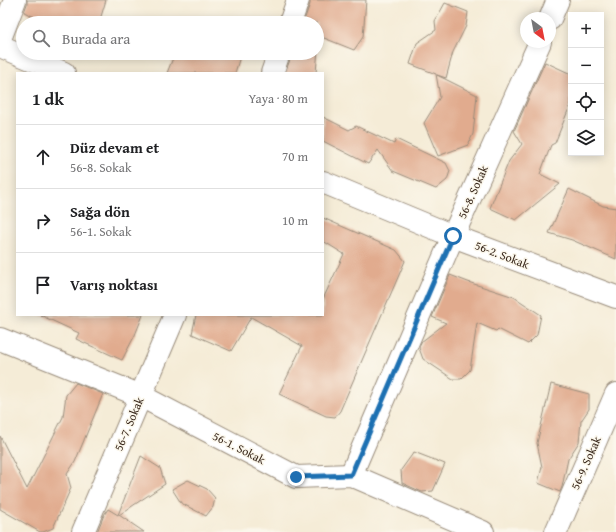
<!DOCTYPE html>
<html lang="tr">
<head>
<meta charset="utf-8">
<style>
	body { margin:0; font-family:"Gentium Book Plus",serif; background:#f6f6f6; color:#202124 }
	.controls { position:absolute; right:12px; top:12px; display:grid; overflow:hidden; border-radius:0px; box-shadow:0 2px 10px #0003 }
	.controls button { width:36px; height:36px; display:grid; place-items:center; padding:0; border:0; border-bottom:1px solid #e0e0e0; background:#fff; color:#202124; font:20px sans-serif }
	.compass { position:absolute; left:520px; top:12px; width:36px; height:36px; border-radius:50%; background:#fff; box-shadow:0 2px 10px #0003; rotate:148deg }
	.stop { position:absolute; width:12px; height:12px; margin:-9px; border:3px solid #1f6fb2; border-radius:50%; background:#fff }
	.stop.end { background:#1f6fb2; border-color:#fff; box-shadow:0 1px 4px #0008 }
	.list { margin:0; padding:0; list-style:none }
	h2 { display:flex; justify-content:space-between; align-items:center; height:52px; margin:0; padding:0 16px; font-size:17px }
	h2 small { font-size:13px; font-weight:400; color:#757577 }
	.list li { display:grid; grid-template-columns:26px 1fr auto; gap:12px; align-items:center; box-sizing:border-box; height:64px; padding:0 16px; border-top:1px solid #e0e0e0 }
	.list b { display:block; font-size:15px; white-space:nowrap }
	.list p { margin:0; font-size:13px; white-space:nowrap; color:#757577 }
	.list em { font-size:13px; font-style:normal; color:#757577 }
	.icon { flex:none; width:22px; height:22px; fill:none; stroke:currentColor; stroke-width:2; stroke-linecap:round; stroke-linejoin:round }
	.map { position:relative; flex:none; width:616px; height:532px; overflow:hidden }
	.search { position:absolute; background:#fff; box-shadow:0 2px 10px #0003; left:16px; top:16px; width:308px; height:44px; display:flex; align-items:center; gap:10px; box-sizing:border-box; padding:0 14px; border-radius:22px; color:#757577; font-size:15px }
	.panel { position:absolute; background:#fff; box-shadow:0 2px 10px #0003; left:16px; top:72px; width:308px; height:244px; border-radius:0px }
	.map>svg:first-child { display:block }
	.building { fill:#e1ab8e }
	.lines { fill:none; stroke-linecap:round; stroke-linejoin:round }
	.street-casing { stroke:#988b7a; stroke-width:24 }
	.street { stroke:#fff; stroke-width:22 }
	.route { stroke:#1f6fb2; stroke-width:5 }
	.labels { text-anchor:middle; stroke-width:3; stroke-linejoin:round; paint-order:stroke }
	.street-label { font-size:12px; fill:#3b2a1e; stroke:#fbf7ec }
</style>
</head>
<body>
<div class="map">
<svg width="616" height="532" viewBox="0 0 616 532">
	<rect width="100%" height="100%" fill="#fbf7ec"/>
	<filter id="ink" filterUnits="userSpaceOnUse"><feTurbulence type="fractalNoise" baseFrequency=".025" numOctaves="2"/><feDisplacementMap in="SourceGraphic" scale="8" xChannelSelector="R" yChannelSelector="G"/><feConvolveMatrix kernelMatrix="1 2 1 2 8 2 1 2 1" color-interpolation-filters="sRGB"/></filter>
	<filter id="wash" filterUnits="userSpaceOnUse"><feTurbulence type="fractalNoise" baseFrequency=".012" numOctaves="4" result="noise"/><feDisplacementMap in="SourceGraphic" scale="16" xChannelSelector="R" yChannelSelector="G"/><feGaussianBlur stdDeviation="0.9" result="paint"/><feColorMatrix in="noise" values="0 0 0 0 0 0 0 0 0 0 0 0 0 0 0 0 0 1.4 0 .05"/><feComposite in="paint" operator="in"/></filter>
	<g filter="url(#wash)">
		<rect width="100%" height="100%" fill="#f5ecd7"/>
		<g id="blocks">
			<g class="building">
				<path d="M 27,0 L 106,0 L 99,23 L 46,23 L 24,12 L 27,4 Z"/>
				<path d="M 310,0 L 366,0 L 363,37 L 354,50 L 319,36 L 316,73 L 285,73 L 291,57 L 291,53 L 317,53 L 317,23 L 303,23 L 310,4 Z"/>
				<path d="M 445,3 L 468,12 L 466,26 L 453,52 L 446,78 L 437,75 L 477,95 L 473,134 L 468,145 L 438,156 L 424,123 L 440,97 L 436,74 L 410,64 L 417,43 L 436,30 L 435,21 Z"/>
				<path d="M 175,53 L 241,53 L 235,73 L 167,73 Z"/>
				<path d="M 545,62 L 571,74 L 571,103 L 555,143 L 551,145 L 540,174 L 560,184 L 516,220 L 490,208 L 509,161 L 522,144 L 514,131 Z"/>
				<path d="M 323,117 L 349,130 L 356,126 L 394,144 L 396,139 L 446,163 L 450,171 L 447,180 L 436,189 L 393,171 L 378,150 L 368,164 L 323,141 Z"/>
				<path d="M 569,189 L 603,206 L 616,208 L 616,259 L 572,240 L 549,233 Z"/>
				<path d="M 323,218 L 396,250 L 405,261 L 340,411 L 335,417 L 326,416 L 279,394 L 302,346 L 251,317 L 231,351 L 192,334 L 196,315 L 323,315 L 323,299 L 344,254 L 323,241 Z"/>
				<path d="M 450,275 L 468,282 L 514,297 L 541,315 L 537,335 L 528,344 L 498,329 L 496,331 L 477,323 L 470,370 L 461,379 L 453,379 L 423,359 L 419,348 L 421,342 L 446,323 L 432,317 Z"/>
				<path d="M 40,315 L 143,315 L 135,335 L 122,360 L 76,339 L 79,333 Z"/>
				<path d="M 76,383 L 103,394 L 75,462 L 67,474 L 71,488 L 53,528 L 43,532 L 40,532 L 0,509 L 0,436 L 27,489 L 63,417 L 66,395 Z"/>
				<path d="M 551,384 L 589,394 L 589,409 L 581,421 L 579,442 L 568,459 L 562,487 L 560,492 L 538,483 L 542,467 L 537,443 Z"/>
				<path d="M 414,452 L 445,464 L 433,491 L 422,492 L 402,483 L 401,470 Z"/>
				<path d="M 141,456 L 160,468 L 165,484 L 119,515 L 144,532 L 97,532 L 104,515 L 108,509 L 118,515 Z"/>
				<path d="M 188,480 L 207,489 L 215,498 L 213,507 L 206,516 L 181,503 L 172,489 Z"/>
			</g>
		</g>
	</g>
	<g filter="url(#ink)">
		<use href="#blocks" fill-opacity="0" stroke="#988b7a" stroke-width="1"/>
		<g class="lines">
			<defs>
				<g id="street">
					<path d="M 550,19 L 558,0"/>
					<path d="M 290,23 L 298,0"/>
					<path d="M 0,39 L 15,0"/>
					<path d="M 0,46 L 64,73"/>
					<path d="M 272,73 L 279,53"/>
					<path d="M 323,182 L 453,236 L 616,297"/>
					<path d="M 0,339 L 141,396 L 296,477 L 351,475 L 483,532"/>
					<path d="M 351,475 L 453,236 L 540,42"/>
					<path d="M 83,532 L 175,315"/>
					<path d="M 556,532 L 616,394"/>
				</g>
			</defs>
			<use href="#street" class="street-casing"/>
			<use href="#street" class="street"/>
		</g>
	</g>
	<g class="lines" filter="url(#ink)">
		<path class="route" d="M 296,477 L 351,475 L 453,236"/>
	</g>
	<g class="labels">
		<g class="street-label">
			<text transform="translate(473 192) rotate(-66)" y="4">56-8. Sokak</text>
			<text transform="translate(502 255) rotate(21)" y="4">56-2. Sokak</text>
			<text transform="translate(129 424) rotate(-67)" y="4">56-7. Sokak</text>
			<text transform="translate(239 448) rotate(27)" y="4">56-1. Sokak</text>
			<text transform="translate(586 463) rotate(-66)" y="4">56-9. Sokak</text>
		</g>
	</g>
</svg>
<div class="controls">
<button>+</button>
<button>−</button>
<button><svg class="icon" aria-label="locate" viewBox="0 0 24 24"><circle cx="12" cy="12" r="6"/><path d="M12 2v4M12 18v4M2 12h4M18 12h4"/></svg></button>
<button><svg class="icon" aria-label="layers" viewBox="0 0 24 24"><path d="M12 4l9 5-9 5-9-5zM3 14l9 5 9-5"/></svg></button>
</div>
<svg class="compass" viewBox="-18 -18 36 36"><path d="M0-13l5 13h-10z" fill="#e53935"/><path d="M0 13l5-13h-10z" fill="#757577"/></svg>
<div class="stop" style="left:453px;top:236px"></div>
<div class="stop end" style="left:296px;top:477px"></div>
<div class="search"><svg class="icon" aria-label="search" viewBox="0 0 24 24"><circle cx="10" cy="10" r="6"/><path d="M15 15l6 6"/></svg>Burada ara</div>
<section class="panel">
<h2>1 dk<small>Yaya · 80 m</small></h2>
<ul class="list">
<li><svg class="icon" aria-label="ahead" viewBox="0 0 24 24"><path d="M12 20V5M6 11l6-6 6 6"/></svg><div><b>Düz devam et</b><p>56-8. Sokak</p></div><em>70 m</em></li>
<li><svg class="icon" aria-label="right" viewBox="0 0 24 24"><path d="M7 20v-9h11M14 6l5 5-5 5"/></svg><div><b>Sağa dön</b><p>56-1. Sokak</p></div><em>10 m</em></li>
<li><svg class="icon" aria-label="arrive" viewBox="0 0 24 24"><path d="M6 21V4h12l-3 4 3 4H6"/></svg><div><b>Varış noktası</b></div></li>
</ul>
</section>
</div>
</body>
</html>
